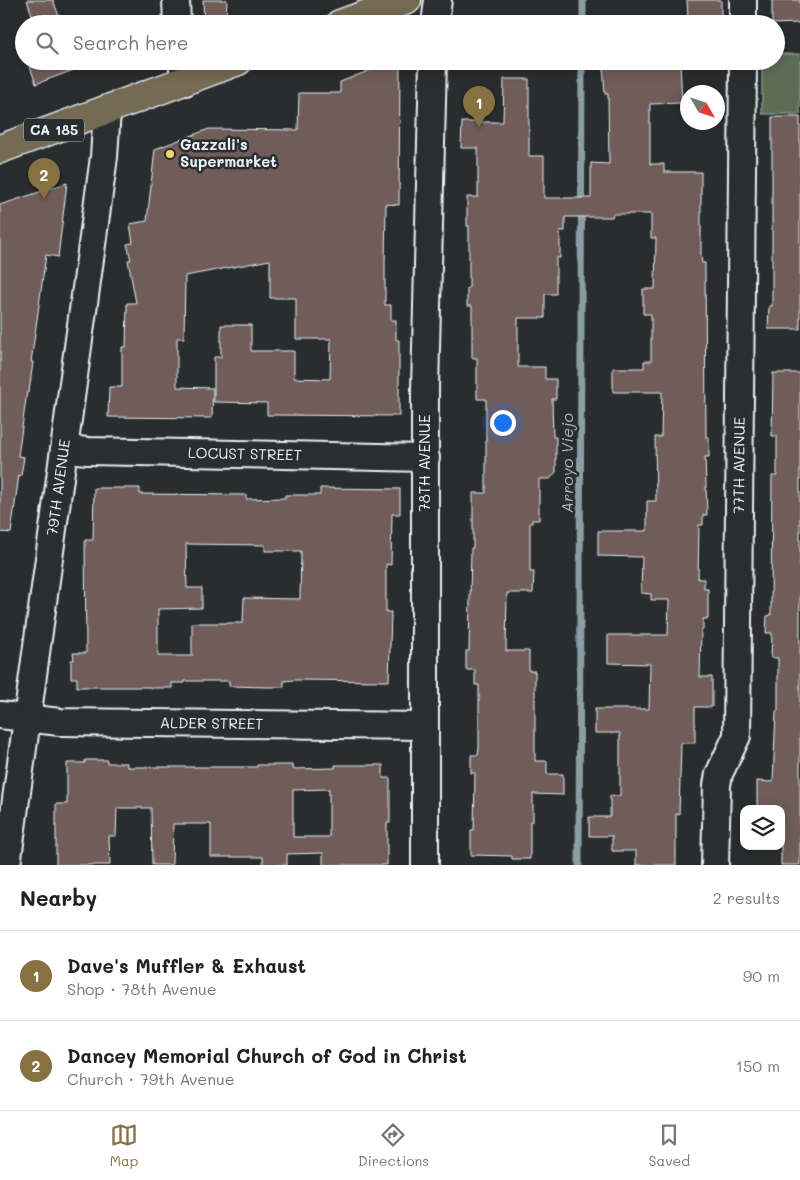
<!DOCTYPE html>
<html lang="en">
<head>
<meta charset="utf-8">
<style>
	body { margin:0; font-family:Mali,sans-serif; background:#f2f2f2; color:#222 }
	.controls { position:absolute; right:15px; bottom:15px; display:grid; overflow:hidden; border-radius:10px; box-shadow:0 2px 12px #0003 }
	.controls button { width:45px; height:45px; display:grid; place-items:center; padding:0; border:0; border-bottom:1px solid #e0e0e0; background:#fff; color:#222; font:25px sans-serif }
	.compass { position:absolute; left:680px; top:85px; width:45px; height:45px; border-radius:50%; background:#fff; box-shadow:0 2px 12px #0003; rotate:129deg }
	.you { position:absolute; left:502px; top:422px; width:18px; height:18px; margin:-12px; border:4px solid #fff; border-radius:50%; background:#1a73e8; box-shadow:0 0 0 8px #1a73e833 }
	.badge { display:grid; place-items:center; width:32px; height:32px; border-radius:50%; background:#857141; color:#fff; font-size:16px; font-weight:700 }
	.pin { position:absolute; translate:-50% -41px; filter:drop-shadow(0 1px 2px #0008) }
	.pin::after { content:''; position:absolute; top:26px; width:18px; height:15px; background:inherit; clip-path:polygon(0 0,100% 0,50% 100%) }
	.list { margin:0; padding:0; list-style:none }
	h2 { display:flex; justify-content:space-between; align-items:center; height:65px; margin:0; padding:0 20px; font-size:21px }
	h2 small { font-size:16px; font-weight:400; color:#767676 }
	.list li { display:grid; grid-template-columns:32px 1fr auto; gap:15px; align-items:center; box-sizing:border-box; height:90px; padding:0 20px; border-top:1px solid #e0e0e0 }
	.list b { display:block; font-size:19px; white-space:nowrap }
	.list p { margin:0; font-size:16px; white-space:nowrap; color:#767676 }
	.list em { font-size:16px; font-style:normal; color:#767676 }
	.icon { flex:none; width:28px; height:28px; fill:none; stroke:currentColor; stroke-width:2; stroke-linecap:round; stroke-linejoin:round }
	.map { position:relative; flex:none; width:800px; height:865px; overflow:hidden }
	.search { position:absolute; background:#fff; box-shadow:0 2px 12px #0003; left:15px; right:15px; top:15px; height:55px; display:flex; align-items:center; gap:12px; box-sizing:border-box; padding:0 18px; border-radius:28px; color:#767676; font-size:19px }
	.sheet { height:245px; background:#fff }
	nav { display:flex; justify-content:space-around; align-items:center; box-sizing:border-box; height:70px; border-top:1px solid #e0e0e0; background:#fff; font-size:14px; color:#767676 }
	nav a { display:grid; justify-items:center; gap:2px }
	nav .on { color:#857141 }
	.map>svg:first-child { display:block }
	.green { fill:#5c6d57; stroke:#a2afa8 }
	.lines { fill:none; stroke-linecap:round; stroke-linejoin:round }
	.stream { stroke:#899fa4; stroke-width:7 }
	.building { fill:#6f5d5a; stroke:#e8f1f8; fill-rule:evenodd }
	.minor-casing { stroke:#e8f1f8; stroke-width:30 }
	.primary-casing { stroke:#e8f1f8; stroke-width:31 }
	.minor { stroke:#2a2d2e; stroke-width:26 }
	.primary { stroke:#746b52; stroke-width:28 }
	.poi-dot { fill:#ffd166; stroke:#2a2d2e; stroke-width:2 }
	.labels { text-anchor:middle; stroke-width:5; stroke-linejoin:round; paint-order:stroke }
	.shield { fill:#2a2d2e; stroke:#afb6bb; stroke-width:1 }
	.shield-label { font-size:14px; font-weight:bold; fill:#e8f1f8 }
	.poi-label { font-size:15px; font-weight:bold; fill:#e8f1f8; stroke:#2a2d2e; text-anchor:start }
	.street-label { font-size:15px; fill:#e8f1f8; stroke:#2a2d2e }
	.water-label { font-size:16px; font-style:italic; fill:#a9bac0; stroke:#2a2d2e }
</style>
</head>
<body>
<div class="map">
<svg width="800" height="865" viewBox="0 0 800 865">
	<rect width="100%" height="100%" fill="#2a2d2e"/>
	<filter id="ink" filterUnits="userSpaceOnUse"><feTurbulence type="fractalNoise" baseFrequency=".02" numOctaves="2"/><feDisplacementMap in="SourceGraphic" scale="10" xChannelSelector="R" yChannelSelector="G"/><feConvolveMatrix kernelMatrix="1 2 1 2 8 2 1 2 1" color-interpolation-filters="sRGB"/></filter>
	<g filter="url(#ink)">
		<path class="green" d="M 776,54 L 800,54 L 800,114 L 762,114 L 762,61 L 776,61 Z"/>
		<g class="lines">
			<g class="stream">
				<path d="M 583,24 L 583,0"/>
				<path d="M 579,865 L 582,61"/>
			</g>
		</g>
		<g class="building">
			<path d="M 27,0 L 53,0 L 62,24 L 35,24 Z"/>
			<path d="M 203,0 L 227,0 L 226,16 L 204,24 Z"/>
			<path d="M 687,0 L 721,0 L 721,18 L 688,18 Z"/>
			<path d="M 772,0 L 800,0 L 800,23 L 772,24 Z"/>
			<path d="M 28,61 L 92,61 L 92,63 L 36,84 Z"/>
			<path d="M 400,61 L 399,205 L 386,204 L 385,264 L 385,305 L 391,305 L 391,320 L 396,320 L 396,340 L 399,340 L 399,416 L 267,415 L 267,403 L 214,402 L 214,357 L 221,357 L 221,325 L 251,325 L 251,351 L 294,351 L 294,378 L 330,379 L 331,339 L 296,339 L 296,298 L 270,298 L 270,260 L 185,276 L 184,338 L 177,338 L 177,387 L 213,388 L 212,418 L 108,417 L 109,387 L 122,387 L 122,347 L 126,347 L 127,303 L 136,303 L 128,260 L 131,260 L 127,244 L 133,243 L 130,224 L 147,221 L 155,149 L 209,129 L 298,130 L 299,93 L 340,93 L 340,82 L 376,68 Z"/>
			<path d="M 680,62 L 682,103 L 650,104 L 650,164 L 664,164 L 664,172 L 701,172 L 701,256 L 702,263 L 705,263 L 706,437 L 709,437 L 709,457 L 705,457 L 707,515 L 703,515 L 703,525 L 699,525 L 698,579 L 704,579 L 704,589 L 708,589 L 708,619 L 703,619 L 703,630 L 701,630 L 700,677 L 712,677 L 712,707 L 695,707 L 695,743 L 681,743 L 679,814 L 676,814 L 676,865 L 636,865 L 636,851 L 612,851 L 612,836 L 589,836 L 589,817 L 610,817 L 610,796 L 620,796 L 620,733 L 595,733 L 595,709 L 649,709 L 650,664 L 608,663 L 608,635 L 668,635 L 669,600 L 651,600 L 651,594 L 641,593 L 642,557 L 598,556 L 598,531 L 647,531 L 647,501 L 656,501 L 655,437 L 661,437 L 662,392 L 613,392 L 613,368 L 644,368 L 644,361 L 651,361 L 651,314 L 643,314 L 643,289 L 655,289 L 656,238 L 651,238 L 651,214 L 613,214 L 612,217 L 565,217 L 565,231 L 560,231 L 560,258 L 556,258 L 556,294 L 545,294 L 545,318 L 518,318 L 518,367 L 545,367 L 545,379 L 556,379 L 556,399 L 552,399 L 553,437 L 556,437 L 556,472 L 550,479 L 539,479 L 539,520 L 532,520 L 532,523 L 530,523 L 530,572 L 534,572 L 533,593 L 507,593 L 506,651 L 529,651 L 529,671 L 535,671 L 535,761 L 547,761 L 547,774 L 563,774 L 563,795 L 533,794 L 533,821 L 530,821 L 530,859 L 512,859 L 512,856 L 471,855 L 471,830 L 474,830 L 475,773 L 471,773 L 471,755 L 478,755 L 479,747 L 479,685 L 475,685 L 475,670 L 466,670 L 466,651 L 469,651 L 471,548 L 473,548 L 473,493 L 486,493 L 486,399 L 477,399 L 477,358 L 472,358 L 472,306 L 467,306 L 467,288 L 469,288 L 469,226 L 467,226 L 467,197 L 478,197 L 478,148 L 461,148 L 462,122 L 503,122 L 504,79 L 529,79 L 529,156 L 544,156 L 544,198 L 591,198 L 591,163 L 609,164 L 608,94 L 605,94 L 603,65 Z"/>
			<path d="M 772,117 L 800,117 L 800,329 L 768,329 L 769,306 L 772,306 Z"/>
			<path d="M 67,183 L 58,257 L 46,255 L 31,362 L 33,362 L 29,392 L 27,392 L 18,456 L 24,457 L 21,476 L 19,475 L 11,533 L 0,532 L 0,205 Z"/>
			<path d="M 773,373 L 800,373 L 800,865 L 781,865 L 781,809 L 776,809 L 776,807 L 757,806 L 757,781 L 773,782 L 776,711 L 778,711 L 778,658 L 771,658 L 772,633 L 766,633 L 767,616 L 771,615 L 772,476 L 777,476 L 777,436 L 772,436 Z"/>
			<path d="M 94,488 L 140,488 L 140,494 L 246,495 L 246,499 L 285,498 L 285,495 L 320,495 L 320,488 L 400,489 L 400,514 L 392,514 L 391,565 L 386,564 L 386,612 L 391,612 L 389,681 L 294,680 L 284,681 L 284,687 L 267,687 L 229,686 L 229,681 L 185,681 L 185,683 L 172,683 L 172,688 L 151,688 L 151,687 L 77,687 L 77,678 L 71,678 L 71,660 L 74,660 L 73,653 L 86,653 L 85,540 L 93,540 ZM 186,544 L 265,545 L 265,551 L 301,551 L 300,599 L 244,598 L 243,623 L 192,623 L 192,656 L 158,656 L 158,609 L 202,608 L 202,588 L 187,588 Z"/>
			<path d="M 85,760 L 107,760 L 107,763 L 127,763 L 127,767 L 257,767 L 257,765 L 293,765 L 293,769 L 335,768 L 335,765 L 383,765 L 383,778 L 390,778 L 390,823 L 387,823 L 387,865 L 323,865 L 323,853 L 287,854 L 287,865 L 263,865 L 263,857 L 211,857 L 211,824 L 173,824 L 172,865 L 152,865 L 151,808 L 117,808 L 116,836 L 109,836 L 110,865 L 56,865 L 56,804 L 67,804 L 67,763 L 85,763 ZM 329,789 L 329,837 L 293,837 L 293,790 Z"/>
		</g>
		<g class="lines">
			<defs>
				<g id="minor">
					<path d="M 176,0 L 177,24"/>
					<path d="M 743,0 L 743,24"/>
					<path d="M 435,24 L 438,0"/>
					<path d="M 182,61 L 185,82"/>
					<path id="s1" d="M 65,449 L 88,451 L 426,458"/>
					<path id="s2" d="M 0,715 L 60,722 L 424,726"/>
					<path id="s3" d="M 7,865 L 104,157 L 107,110"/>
					<path d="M 425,865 L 425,389 L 433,61"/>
					<path id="s4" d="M 715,865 L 717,785 L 719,774 L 737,736 L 743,61"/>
				</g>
				<g id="primary">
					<path d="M 340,24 L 407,0"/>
					<path d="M 0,149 L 238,61"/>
				</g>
			</defs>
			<use href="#minor" class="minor-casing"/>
			<use href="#primary" class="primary-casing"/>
			<use href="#minor" class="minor"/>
			<use href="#primary" class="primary"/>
		</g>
	</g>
	<circle class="poi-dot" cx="170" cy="154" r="5"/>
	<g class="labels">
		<rect class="shield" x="24" y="118.5" width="60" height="23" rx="4"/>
		<g class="shield-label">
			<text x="54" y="135">CA 185</text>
		</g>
		<g class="poi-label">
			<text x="180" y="150">Gazzali's<tspan x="180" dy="17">Supermarket</tspan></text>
		</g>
		<g class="street-label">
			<text dy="5" stroke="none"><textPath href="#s1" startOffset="180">LOCUST STREET</textPath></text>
			<text transform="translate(425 463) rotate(-90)" y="5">78TH AVENUE</text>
			<text dy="5" stroke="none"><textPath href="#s4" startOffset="404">77TH AVENUE</textPath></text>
			<text dy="5" stroke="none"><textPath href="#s3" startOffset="381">79TH AVENUE</textPath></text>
			<text dy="5" stroke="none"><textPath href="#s2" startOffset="212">ALDER STREET</textPath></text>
		</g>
		<g class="water-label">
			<text transform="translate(567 463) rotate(-90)" y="6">Arroyo Viejo</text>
		</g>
	</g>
</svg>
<div class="controls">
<button><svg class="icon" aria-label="layers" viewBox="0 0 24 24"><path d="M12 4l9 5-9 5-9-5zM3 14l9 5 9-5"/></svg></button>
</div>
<svg class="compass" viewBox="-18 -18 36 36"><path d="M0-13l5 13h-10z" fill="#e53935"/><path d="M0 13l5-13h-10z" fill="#767676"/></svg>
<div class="you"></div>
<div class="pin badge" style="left:479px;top:127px">1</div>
<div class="pin badge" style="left:44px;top:199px">2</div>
<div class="search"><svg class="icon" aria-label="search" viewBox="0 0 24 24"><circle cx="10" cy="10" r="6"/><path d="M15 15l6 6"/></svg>Search here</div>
</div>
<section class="sheet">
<h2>Nearby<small>2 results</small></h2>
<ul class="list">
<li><span class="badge">1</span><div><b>Dave's Muffler &amp; Exhaust</b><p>Shop · 78th Avenue</p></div><em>90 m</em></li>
<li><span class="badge">2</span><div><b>Dancey Memorial Church of God in Christ</b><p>Church · 79th Avenue</p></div><em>150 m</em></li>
</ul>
</section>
<nav>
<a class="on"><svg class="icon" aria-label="map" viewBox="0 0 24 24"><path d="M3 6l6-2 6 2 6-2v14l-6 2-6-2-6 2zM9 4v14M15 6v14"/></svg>Map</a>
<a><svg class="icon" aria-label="directions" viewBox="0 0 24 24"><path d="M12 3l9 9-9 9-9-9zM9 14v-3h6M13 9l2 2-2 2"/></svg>Directions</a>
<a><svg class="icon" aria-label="saved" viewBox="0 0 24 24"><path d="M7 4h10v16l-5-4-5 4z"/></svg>Saved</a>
</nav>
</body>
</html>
